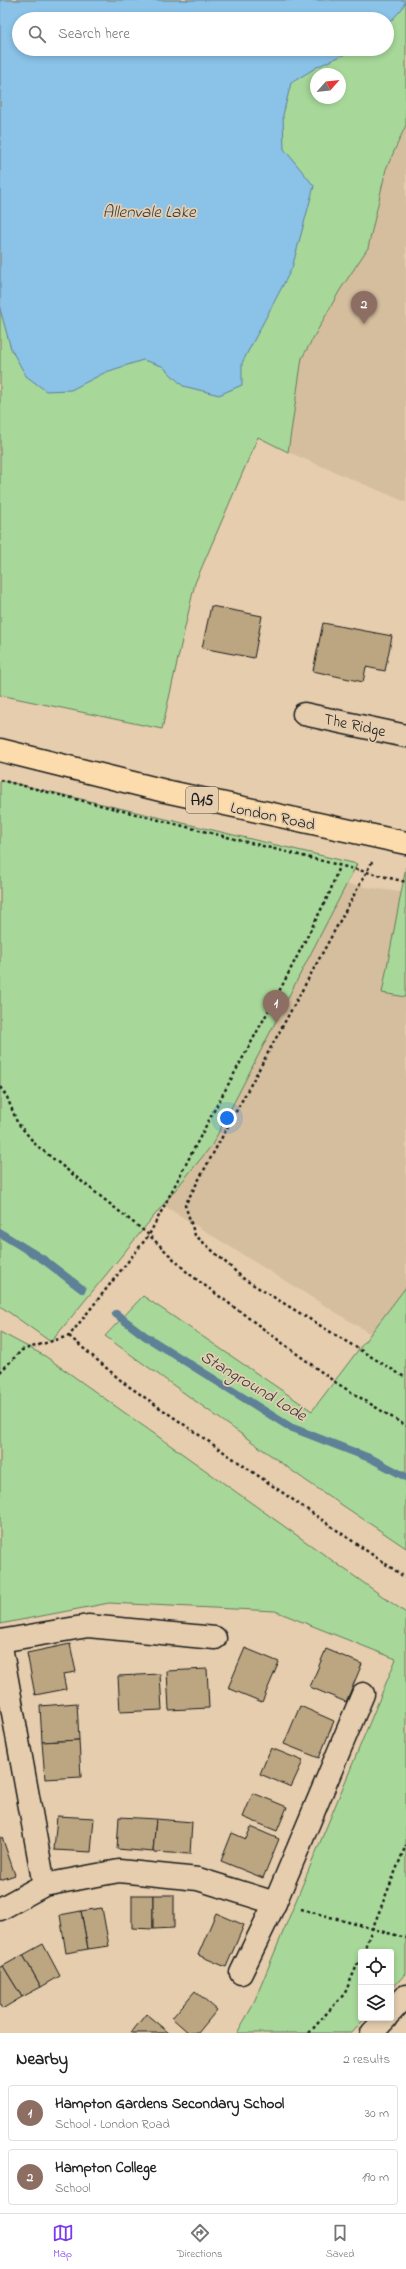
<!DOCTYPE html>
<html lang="en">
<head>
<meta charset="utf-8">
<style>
	body { margin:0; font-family:"Indie Flower",sans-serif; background:#f2f2f2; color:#222 }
	.controls { position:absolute; right:12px; bottom:12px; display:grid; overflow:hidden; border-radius:4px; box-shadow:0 2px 6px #0003 }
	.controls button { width:36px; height:36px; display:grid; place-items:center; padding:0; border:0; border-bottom:1px solid #e0e0e0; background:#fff; color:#222; font:20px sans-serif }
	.compass { position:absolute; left:310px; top:68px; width:36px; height:36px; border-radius:50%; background:#fff; box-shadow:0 2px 6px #0003; rotate:63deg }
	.you { position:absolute; left:227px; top:1118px; width:14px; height:14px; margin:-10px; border:3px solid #fff; border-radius:50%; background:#1a73e8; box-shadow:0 0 0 6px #1a73e833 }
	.badge { display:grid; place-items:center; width:26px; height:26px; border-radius:50%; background:#7c3aed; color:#fff; font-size:13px; font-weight:700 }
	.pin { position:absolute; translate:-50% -33px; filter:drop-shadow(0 1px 2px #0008) }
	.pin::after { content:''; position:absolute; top:21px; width:14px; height:12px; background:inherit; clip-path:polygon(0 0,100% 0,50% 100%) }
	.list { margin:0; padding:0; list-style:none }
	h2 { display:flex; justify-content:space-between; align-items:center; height:52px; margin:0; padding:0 16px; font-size:17px }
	h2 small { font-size:13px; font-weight:400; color:#767676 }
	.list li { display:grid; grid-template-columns:26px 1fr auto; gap:12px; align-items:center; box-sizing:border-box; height:56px; margin:0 8px 8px; padding:0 8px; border:1px solid #e0e0e0; border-radius:4px }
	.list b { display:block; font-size:15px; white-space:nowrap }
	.list p { margin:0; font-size:13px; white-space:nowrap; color:#767676 }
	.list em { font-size:13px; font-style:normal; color:#767676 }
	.icon { flex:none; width:22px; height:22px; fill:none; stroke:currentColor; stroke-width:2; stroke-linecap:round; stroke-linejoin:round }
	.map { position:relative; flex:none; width:406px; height:2033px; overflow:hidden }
	.search { position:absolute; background:#fff; box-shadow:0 2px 6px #0003; left:12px; right:12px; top:12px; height:44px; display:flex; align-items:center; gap:10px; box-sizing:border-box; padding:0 14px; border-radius:22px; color:#767676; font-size:15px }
	.sheet { height:180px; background:#fff }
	nav { display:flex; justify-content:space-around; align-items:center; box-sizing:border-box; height:56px; border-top:1px solid #e0e0e0; background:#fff; font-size:11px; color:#767676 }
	nav a { display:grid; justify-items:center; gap:2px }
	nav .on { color:#7c3aed }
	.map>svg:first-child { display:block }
	.built { fill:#d5be9e }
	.green { fill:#a7d899; stroke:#627a5a; fill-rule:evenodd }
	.water { fill:#8ac2e8; stroke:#5e8096 }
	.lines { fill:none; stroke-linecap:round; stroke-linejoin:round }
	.stream { stroke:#5e8096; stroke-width:8 }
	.building { fill:#bca682; stroke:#1c1c1c }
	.minor-casing { stroke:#1c1c1c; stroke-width:25 }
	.major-casing { stroke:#1c1c1c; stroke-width:25 }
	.path { stroke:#1c1c1c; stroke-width:2.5; stroke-dasharray:3 3; stroke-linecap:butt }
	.minor { stroke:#e5cdae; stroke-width:22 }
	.major { stroke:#fcdcac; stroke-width:22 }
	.labels { text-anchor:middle; stroke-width:3.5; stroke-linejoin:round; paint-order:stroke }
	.shield { fill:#e5cdae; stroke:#585148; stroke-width:1 }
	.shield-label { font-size:15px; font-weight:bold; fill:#1c1c1c }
	.street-label { font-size:16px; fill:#1c1c1c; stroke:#e5cdae }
	.water-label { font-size:17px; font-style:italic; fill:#323d45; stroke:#e5cdae }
</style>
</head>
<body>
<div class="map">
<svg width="406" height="2033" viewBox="0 0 406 2033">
	<rect width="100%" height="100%" fill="#e5cdae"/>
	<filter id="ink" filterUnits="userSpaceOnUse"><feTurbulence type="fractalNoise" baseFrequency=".025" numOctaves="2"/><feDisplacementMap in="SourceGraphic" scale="8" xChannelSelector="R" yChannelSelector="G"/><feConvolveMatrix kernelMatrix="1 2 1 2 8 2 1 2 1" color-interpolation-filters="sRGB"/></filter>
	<g filter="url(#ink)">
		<g class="built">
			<path d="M 406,125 L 406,502 L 288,452 L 302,358 L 340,290 L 368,248 L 386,169 Z"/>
			<path d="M 225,866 L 406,893 L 406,1356 L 81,1154 Z"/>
		</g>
		<g class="green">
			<path d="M 0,0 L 406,0 L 406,125 L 386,169 L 368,248 L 340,290 L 302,358 L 288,452 L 258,437 L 195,583 L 162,729 L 0,695 ZM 19,19 L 387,19 L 387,49 L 19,49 ZM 316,74 L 340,74 L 340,98 L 316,98 Z"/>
			<path d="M 0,780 L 357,864 L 212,1145 L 51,1342 L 0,1306 Z"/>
			<path d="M 406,867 L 406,997 L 382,993 Z"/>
			<path d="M 406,1287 L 406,1548 L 305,1480 L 105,1336 L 143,1296 L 312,1411 Z"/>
			<path d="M 0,1332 L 45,1356 L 406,1613 L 406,1973 L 391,1990 L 391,1952 L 361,1952 L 361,2018 L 365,2018 L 352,2033 L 237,2033 L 252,2007 L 396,1659 L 275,1611 L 109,1603 L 0,1624 Z"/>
		</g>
		<path class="water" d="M 0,0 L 406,0 L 402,9 L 387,25 L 387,19 L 19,19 L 19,49 L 356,49 L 317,67 L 291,83 L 283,115 L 284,149 L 314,186 L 292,268 L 242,363 L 242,385 L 219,395 L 183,386 L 162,366 L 143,360 L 106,372 L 71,390 L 46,391 L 26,376 L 11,349 L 0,309 Z"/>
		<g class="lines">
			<g class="stream">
				<path d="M 0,1233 L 44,1260 L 82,1289"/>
				<path d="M 116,1314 L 145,1336 L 290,1427 L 372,1459 L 406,1477"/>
			</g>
		</g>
		<g class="building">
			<path d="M 211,606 L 262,616 L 254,658 L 202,648 Z"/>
			<path d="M 323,623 L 392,636 L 385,671 L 366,667 L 363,682 L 313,671 Z"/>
			<path d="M 70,1644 L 76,1672 L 63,1674 L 66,1689 L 35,1695 L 27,1653 Z"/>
			<path d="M 245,1648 L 279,1662 L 262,1702 L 228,1688 Z"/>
			<path d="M 326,1649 L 362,1664 L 346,1702 L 310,1687 Z"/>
			<path d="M 207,1669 L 209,1708 L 169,1710 L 167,1671 Z"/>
			<path d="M 160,1674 L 162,1710 L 120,1712 L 118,1676 Z"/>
			<path d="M 77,1703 L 79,1740 L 42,1742 L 40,1706 Z"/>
			<path d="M 300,1706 L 334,1721 L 319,1758 L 284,1744 Z"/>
			<path d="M 79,1740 L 81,1777 L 45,1779 L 42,1742 Z"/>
			<path d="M 271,1748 L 303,1761 L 291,1787 L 260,1774 Z"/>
			<path d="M 253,1793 L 287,1807 L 277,1831 L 243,1817 Z"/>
			<path d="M 57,1816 L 94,1818 L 91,1852 L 54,1850 Z"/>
			<path d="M 119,1817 L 156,1819 L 153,1852 L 117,1849 Z"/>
			<path d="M 156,1819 L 192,1822 L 190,1854 L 153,1852 Z"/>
			<path d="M 251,1827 L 279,1839 L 263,1878 L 221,1861 L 232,1833 L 246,1839 Z"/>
			<path d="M 2,1837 L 15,1875 L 0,1880 L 0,1838 Z"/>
			<path d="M 132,1895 L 153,1895 L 153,1929 L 132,1928 Z"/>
			<path d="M 153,1895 L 174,1895 L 174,1928 L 153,1929 Z"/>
			<path d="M 102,1908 L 109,1946 L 88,1949 L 81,1911 Z"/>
			<path d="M 81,1911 L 88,1949 L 66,1953 L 60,1915 Z"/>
			<path d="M 216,1913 L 244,1925 L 226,1967 L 198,1955 Z"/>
			<path d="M 43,1944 L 60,1976 L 41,1987 L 23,1955 Z"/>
			<path d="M 23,1955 L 41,1987 L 22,1997 L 3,1966 Z"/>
			<path d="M 3,1966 L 22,1997 L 2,2009 L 0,2005 L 0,1967 Z"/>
			<path d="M 195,1991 L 217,2010 L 198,2033 L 189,2033 L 172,2018 Z"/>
			<path d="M 146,2014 L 169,2033 L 131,2033 Z"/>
		</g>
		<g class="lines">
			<defs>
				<g id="minor">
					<path d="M 304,714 L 406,736"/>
					<path d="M 0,1641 L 44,1885"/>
					<path d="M 0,1641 L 88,1626 L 215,1638"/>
					<path d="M 0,1909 L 44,1885 L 119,1871 L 198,1879 L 275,1903"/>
					<path d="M 241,1973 L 275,1903 L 363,1694"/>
					<path d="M 391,2012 L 406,1996"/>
					<path d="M 372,2033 L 386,2018"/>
				</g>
				<path id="major" d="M 0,750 L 165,791 L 406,843"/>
			</defs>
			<use href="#minor" class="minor-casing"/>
			<use href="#major" class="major-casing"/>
			<g class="path">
				<path d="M 0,780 L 406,882"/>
				<path d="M 372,862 L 185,1205 L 195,1235 L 244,1279 L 406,1378"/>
				<path d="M 0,1087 L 7,1097 L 17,1122 L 36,1145 L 149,1235 L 188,1273 L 335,1382 L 406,1426"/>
				<path d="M 69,1336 L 124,1383 L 406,1578"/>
				<path d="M 0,1372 L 22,1350 L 69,1336 L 149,1235 L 210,1118 L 283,984 L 330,892 L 339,866"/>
				<path d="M 301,1909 L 406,1938"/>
				<path d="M 363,1952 L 406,1845"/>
				<path d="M 309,2033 L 345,1993 L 361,1956"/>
			</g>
			<use href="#minor" class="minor"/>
			<use href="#major" class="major"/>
		</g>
	</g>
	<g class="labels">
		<rect class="shield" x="186" y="787" width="32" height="26" rx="3"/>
		<g class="shield-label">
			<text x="202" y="805">A15</text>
		</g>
		<g class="street-label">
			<text transform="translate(355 724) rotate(12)" y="6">The Ridge</text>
			<text transform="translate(273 815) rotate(12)" y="6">London Road</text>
		</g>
		<g class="water-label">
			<text x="149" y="217">Allenvale Lake</text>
			<text transform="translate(254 1385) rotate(31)" y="6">Stanground Lode</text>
		</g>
	</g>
</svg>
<div class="controls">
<button><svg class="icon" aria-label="locate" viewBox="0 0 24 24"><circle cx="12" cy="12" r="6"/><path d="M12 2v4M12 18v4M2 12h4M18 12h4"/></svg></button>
<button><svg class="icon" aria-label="layers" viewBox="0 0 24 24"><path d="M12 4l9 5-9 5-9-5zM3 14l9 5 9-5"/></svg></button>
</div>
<svg class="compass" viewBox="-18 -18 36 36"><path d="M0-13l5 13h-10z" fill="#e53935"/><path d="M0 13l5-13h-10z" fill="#767676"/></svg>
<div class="you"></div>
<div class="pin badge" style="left:276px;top:1023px;background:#8d6e63">1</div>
<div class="pin badge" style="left:364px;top:324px;background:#8d6e63">2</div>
<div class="search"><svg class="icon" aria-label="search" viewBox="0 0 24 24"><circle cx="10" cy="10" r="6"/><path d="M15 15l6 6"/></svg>Search here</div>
</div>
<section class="sheet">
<h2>Nearby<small>2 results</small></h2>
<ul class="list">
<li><span class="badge" style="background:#8d6e63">1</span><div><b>Hampton Gardens Secondary School</b><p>School · London Road</p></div><em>30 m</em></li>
<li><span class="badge" style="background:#8d6e63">2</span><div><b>Hampton College</b><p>School</p></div><em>190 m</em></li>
</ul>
</section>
<nav>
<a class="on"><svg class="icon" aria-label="map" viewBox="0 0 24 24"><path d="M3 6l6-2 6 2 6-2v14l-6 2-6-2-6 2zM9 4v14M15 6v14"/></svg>Map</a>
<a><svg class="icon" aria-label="directions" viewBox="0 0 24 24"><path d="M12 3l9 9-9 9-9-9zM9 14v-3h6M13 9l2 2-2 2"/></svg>Directions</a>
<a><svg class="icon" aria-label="saved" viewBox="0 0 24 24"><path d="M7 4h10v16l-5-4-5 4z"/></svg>Saved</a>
</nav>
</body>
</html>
